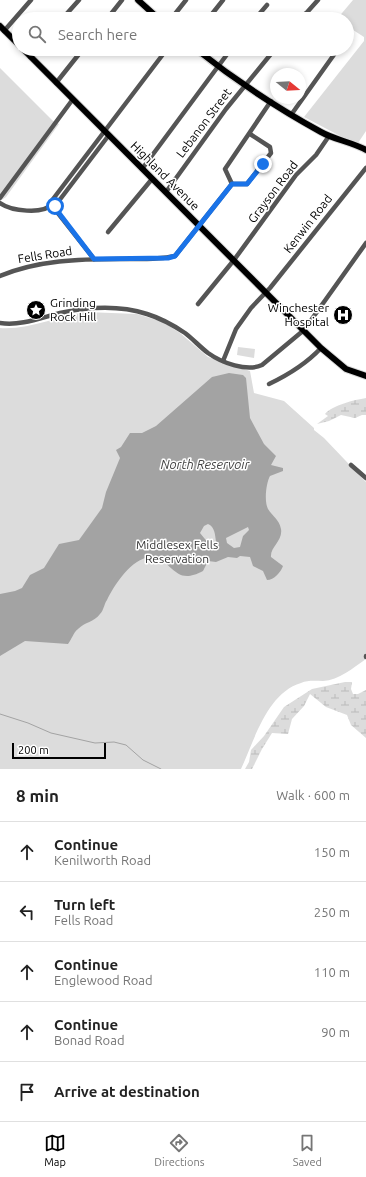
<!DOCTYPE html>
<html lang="en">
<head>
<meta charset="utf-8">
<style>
	body { margin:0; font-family:Ubuntu,sans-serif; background:#f2f2f2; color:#222 }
	.compass { position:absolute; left:270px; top:68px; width:36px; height:36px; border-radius:50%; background:#fff; box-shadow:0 2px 6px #0003; rotate:108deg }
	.scale { position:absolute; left:12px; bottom:10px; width:94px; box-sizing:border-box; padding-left:4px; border:2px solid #000; border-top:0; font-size:11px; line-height:14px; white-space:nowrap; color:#000; -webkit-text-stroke:3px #fff; paint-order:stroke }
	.stop { position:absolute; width:12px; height:12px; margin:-9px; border:3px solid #1a73e8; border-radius:50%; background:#fff }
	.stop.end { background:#1a73e8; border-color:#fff; box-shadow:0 1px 4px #0008 }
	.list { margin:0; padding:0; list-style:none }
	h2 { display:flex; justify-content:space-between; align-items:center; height:52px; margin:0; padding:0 16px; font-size:17px }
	h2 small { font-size:13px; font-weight:400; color:#767676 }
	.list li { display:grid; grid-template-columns:26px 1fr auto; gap:12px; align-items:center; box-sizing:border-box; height:60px; padding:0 16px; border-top:1px solid #e0e0e0 }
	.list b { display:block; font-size:15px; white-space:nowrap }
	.list p { margin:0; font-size:13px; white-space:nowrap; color:#767676 }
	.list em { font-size:13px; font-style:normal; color:#767676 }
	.icon { flex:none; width:22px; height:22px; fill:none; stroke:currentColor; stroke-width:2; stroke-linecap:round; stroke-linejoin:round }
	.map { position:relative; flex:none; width:366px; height:769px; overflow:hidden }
	.search { position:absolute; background:#fff; box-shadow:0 2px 6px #0003; left:12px; right:12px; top:12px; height:44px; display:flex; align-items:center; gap:10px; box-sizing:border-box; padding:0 14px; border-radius:22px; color:#767676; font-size:15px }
	.sheet { height:352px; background:#fff }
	nav { display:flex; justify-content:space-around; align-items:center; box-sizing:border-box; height:56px; border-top:1px solid #e0e0e0; background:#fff; font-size:11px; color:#767676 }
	nav a { display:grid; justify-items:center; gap:2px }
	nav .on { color:#000 }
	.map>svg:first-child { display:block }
	.wetland { fill:url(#wetland-marsh) }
	.park { fill:#dcdcdc }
	.water { fill:#a3a3a3; fill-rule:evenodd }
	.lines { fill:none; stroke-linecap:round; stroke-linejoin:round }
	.stream { stroke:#a3a3a3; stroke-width:1 }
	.major-casing { stroke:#dbdbdb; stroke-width:8 }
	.minor { stroke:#555; stroke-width:4.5 }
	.major { stroke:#000; stroke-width:6 }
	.route { stroke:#1a73e8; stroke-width:5 }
	.labels { text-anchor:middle; stroke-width:3; stroke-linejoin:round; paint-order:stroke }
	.street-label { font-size:12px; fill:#000; stroke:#fff }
	.poi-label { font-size:12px; fill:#000; stroke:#fff; text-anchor:start }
	.park-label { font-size:12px; fill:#333; stroke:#fff }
	.water-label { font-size:13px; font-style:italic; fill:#444; stroke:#fff }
</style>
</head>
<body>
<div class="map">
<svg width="366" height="769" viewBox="0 0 366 769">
	<defs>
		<pattern id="wetland-marsh" width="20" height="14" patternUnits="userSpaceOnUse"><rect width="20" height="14" fill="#dcdcdc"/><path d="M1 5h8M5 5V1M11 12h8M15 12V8" fill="none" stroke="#bbb"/></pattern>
	</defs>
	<rect width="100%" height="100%" fill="#fff"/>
	<g class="wetland">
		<path d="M 366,398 L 366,415 L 362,415 L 355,418 L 341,415 L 329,421 L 317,424 L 328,416 L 325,414 C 333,405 354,400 366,398 Z"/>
		<path d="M 345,682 L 352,682 L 351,689 L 353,694 L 358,694 L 366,690 L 366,738 L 351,725 L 347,715 L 326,707 L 310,694 L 304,706 L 292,719 L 288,734 L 272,733 L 262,749 L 252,769 L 245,769 L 249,762 L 251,750 L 264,736 L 284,707 L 312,689 Z"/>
	</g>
	<g class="park">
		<path d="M 353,0 L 366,0 L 366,131 L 358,143 L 344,138 L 304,117 L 364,41 L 364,37 L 347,26 L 347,19 L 337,19 Z"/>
		<path d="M 0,68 L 53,121 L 59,124 L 6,197 L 0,201 Z"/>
		<path d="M 86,312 L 137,314 L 163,322 L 180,333 L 208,357 L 250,371 L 254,393 L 284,401 L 314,428 L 314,430 L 324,438 L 366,482 L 366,659 C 353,668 339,680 323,681 C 315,681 308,680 301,683 C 267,693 254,741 241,769 L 0,769 L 0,328 C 29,330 58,316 86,312 Z"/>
		<path d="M 238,347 L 255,349 L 254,358 L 237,355 Z"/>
	</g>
	<path class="water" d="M 229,373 L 243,375 L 246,378 L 250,418 L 264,444 L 276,456 L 271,465 L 283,468 L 283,471 L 270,476 C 266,483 264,502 268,509 C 273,517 279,519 281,529 C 283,541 270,547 271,557 L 283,566 C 281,572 274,580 267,580 L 263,571 L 253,566 L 250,557 L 240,556 L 237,558 L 228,557 L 216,562 L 208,561 L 203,571 C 175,586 175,563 154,558 C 135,553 114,585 107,600 C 104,604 104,610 100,614 C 94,622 85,622 78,629 C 73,633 72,639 68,644 L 25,641 L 0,656 L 0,594 L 15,591 L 22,588 L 30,575 L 44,568 L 59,544 L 79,540 L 102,508 L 106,492 L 120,458 L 116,450 L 121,447 L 130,433 L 142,433 L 156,426 L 212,377 ZM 208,524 C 215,527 215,535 216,542 L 212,545 L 209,544 L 200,533 L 204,526 ZM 248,527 L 249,530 L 243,536 L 240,547 L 234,548 L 227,543 L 226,538 Z"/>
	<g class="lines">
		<path class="stream" d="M 0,714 L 28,723 L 51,733 L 95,743 L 114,742 L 126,745 L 143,760 L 161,769"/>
		<defs>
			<g id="major">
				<path d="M 138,0 L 159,19"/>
				<path d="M 0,26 L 19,45"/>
				<path d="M 23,49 L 321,348 L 346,369 L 366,376"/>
				<path d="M 196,49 C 235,80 277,108 321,132 C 335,140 352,142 366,150"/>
			</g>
		</defs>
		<use href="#major" class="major-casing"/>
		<g class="minor">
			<path d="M 305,14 L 311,19"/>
			<path d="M 62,19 L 79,0"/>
			<path d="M 107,19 L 122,0"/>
			<path d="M 171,19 L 186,0"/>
			<path d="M 208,19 L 223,0"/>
			<path d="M 255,19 L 267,5"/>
			<path d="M 301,19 L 318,0"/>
			<path d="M 4,31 L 31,0"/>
			<path d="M 30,57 L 37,49"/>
			<path d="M 56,83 L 83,49"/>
			<path d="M 291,115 L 338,49"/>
			<path d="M 142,169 L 231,49"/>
			<path d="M 232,184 L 247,184 L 271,153 L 270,147 L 250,134"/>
			<path d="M 166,192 L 226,109 L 275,49"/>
			<path d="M 0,198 L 73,99"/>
			<path d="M 0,203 C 11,211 43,215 52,204 L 55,206 L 109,135"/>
			<path d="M 108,232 L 152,179"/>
			<path d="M 94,259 L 50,203 L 167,49"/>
			<path d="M 0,276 C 38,260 80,259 120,259 C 138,259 158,260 175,256 L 232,184 L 225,169 L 271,101"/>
			<path d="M 198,304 L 234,260 L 296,175 L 316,155 L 329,136"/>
			<path d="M 0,323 C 21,326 40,318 60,313 C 88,307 119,305 147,314 C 160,318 173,325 185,333 C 193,339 200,347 208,353 C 222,363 247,372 262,365 L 304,330 L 366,243"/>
			<path d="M 223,361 L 236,329 L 251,308 L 270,288 L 366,168"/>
			<path d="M 269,384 C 290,374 306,364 321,348"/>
			<path d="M 351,465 L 366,478"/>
			<path d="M 366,657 L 366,656"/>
		</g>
		<use href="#major" class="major"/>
	</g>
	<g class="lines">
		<path class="route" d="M 55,206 L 52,204 L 94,259 L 168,258 L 175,256 L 232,184 L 247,184 L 263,164"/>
	</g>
	<defs>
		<symbol id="sight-disc" viewBox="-11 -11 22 22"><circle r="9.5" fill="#000" stroke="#fff"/><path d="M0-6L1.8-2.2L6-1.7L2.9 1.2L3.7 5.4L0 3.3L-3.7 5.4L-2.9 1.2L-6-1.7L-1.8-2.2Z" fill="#fff"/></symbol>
		<symbol id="hospital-disc" viewBox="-11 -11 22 22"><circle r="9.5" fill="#000" stroke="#fff"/><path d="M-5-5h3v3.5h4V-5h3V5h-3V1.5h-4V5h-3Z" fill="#fff"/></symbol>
	</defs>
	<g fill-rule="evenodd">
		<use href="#sight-disc" x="25" y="299" width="22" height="22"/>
		<use href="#hospital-disc" x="332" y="304" width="22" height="22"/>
	</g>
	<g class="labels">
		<g class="street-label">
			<text transform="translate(204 123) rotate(-53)" y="4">Lebanon Street</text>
			<text transform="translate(165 176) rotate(45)" y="4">Highland Avenue</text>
			<text transform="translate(273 192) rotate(-53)" y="4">Grayson Road</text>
			<text transform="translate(308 224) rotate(-52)" y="4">Kenwin Road</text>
			<text transform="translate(45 255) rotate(-9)" y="4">Fells Road</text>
		</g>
		<g class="poi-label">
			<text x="50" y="307">Grinding<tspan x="50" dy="14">Rock Hill</tspan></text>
			<text x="329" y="312" text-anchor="end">Winchester<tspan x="329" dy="14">Hospital</tspan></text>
		</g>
		<g class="park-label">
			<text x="177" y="549">Middlesex Fells<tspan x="177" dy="14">Reservation</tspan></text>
		</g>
		<g class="water-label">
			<text x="205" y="469">North Reservoir</text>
		</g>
	</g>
</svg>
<svg class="compass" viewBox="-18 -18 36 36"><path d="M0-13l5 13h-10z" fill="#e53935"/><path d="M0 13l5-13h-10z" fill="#767676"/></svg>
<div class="scale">200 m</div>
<div class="stop" style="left:55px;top:206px"></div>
<div class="stop end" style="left:263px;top:164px"></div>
<div class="search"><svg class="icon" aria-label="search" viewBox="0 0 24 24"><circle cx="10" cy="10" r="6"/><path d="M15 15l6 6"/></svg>Search here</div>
</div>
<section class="sheet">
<h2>8 min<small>Walk · 600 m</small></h2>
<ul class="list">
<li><svg class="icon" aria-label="ahead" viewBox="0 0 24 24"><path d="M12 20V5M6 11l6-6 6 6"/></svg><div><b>Continue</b><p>Kenilworth Road</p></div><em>150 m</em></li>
<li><svg class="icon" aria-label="left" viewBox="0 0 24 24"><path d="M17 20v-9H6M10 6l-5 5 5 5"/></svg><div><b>Turn left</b><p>Fells Road</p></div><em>250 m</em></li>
<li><svg class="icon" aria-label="ahead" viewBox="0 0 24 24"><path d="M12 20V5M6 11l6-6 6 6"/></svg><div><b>Continue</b><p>Englewood Road</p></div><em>110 m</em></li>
<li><svg class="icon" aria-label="ahead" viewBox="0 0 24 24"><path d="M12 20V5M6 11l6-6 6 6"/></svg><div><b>Continue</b><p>Bonad Road</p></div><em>90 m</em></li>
<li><svg class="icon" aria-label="arrive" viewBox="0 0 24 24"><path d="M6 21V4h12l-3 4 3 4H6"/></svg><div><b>Arrive at destination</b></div></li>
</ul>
</section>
<nav>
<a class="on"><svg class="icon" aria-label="map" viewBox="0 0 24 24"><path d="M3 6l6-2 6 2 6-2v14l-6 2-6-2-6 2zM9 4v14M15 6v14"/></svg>Map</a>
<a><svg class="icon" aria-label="directions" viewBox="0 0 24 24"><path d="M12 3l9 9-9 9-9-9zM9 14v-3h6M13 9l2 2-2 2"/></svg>Directions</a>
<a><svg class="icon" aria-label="saved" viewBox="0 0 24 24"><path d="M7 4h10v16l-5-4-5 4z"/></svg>Saved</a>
</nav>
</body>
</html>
